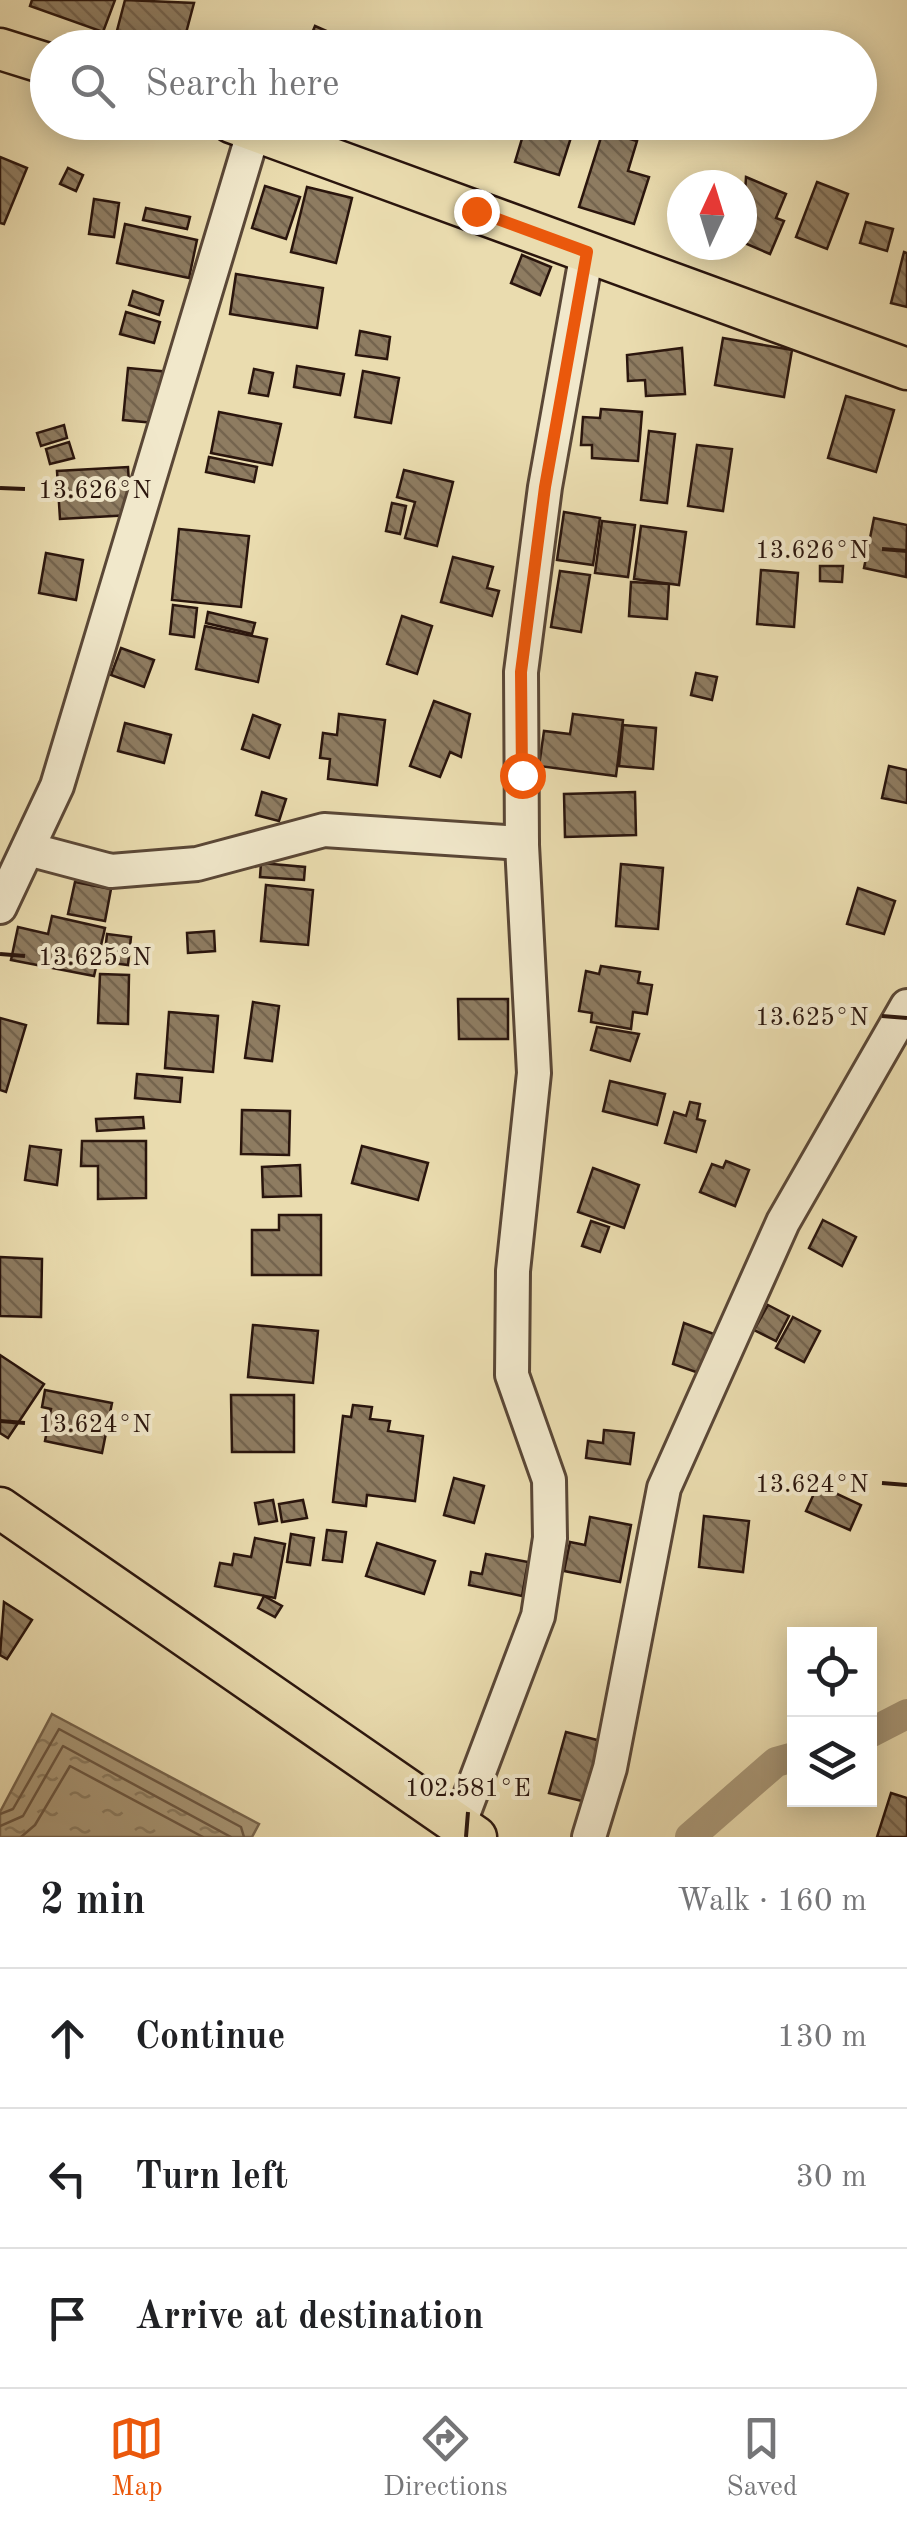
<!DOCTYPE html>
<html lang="en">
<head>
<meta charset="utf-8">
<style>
	body { margin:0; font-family:"Old Standard TT",serif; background:#f2f2f2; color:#202124 }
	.controls { position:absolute; right:30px; bottom:30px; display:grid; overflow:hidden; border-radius:0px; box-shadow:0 5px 25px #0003 }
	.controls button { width:90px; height:90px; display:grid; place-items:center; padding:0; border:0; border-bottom:2px solid #e0e0e0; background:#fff; color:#202124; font:50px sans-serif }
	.compass { position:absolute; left:667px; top:170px; width:90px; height:90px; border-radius:50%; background:#fff; box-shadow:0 5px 25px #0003; rotate:4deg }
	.stop { position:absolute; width:30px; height:30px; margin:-22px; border:8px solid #ea580c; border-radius:50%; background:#fff }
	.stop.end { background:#ea580c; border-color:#fff; box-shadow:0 2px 10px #0008 }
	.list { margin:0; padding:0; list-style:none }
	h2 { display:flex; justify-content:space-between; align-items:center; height:130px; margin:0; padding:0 40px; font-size:42px }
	h2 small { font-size:32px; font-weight:400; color:#757577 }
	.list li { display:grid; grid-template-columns:65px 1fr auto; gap:30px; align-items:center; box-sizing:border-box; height:140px; padding:0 40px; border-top:2px solid #e0e0e0 }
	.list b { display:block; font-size:38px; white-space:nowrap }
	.list em { font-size:32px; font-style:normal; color:#757577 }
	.icon { flex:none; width:55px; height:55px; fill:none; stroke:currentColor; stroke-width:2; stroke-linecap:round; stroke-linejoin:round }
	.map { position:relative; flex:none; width:907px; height:1837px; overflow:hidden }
	.search { position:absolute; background:#fff; box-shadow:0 5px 25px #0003; left:30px; right:30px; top:30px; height:110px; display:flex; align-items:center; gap:25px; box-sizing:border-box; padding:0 35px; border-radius:55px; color:#757577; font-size:38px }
	.sheet { height:550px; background:#fff }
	nav { display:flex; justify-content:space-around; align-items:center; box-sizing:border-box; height:140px; border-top:2px solid #e0e0e0; background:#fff; font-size:28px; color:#757577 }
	nav a { display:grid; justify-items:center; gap:5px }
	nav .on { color:#ea580c }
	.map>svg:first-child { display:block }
	.water { fill:url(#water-ripples); stroke:#76644d; stroke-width:2.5 }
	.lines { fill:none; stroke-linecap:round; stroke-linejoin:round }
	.shore { stroke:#6a5642; stroke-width:2.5 }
	.canal { stroke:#a99878; stroke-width:30 }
	.building { fill:url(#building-back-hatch); stroke:#2a150d; stroke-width:2.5 }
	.minor-casing { stroke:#5a4736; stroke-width:38 }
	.major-casing { stroke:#2a150d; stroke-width:45 }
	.minor { stroke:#f1e8cb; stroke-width:32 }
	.major { stroke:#eadcaf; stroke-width:40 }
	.route { stroke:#ea580c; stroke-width:12 }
	.ticks { fill:none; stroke:#2a150d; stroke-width:4 }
	.ticks-label { font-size:25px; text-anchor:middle; fill:#2a150d; stroke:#f1e8cb; stroke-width:8; stroke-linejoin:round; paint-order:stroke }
</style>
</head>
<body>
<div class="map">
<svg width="907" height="1837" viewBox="0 0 907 1837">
	<defs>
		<pattern id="water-ripples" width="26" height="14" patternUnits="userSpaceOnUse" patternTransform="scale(2.5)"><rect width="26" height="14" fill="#a99878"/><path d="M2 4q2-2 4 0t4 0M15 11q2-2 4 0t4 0" fill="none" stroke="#8a7b61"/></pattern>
		<pattern id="building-back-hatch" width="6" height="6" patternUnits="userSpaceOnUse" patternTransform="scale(2.5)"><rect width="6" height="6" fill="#8e7c61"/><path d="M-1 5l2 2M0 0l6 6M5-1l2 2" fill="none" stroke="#74644e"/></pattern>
	</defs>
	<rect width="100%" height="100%" fill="#eadcaf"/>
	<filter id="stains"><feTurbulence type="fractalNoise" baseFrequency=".002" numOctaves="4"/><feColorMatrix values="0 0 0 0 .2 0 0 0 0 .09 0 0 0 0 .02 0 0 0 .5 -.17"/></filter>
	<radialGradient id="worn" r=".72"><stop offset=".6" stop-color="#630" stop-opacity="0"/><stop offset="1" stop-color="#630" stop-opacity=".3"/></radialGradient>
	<path class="water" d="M 52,1714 L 259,1824 L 252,1837 L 0,1837 L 0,1812 Z"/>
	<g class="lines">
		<g class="shore">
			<path d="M 0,1814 L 13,1809 L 59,1729 L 241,1827 L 244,1837"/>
			<path d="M 0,1826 L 23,1816 L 63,1746 L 231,1837"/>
			<path d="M 21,1837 L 35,1825 L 70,1766 L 203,1837"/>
		</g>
		<g class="canal">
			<path d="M 870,1733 L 907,1714"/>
			<path d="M 690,1837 L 776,1762 L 794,1757"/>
		</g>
	</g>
	<g class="building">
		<path d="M 32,0 L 115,0 L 103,32 L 30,6 Z"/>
		<path d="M 125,0 L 194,3 L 182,48 L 136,48 L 114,42 Z"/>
		<path d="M 315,26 L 365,48 L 306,48 Z"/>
		<path d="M 485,122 L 521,122 L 514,137 Z"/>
		<path d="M 527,122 L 575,125 L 559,175 L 515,162 Z"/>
		<path d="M 603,131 L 637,141 L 628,171 L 649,177 L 634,224 L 579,207 Z"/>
		<path d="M 0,157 L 27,168 L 4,224 L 0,223 Z"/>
		<path d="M 68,168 L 83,175 L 76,191 L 60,184 Z"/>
		<path d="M 746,177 L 786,194 L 776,218 L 784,221 L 770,254 L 742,242 Z"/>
		<path d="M 817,182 L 848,194 L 827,249 L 796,237 Z"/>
		<path d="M 265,186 L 300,197 L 286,239 L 252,228 Z"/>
		<path d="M 307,187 L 352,198 L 336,263 L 291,252 Z"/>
		<path d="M 94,199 L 119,203 L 114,237 L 89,234 Z"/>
		<path d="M 146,208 L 190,217 L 187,229 L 143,220 Z"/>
		<path d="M 866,222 L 893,229 L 887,251 L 860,243 Z"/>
		<path d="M 125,224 L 197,240 L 189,278 L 117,263 Z"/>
		<path d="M 904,252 L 907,253 L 907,307 L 891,303 Z"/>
		<path d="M 522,255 L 551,267 L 540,295 L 511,283 Z"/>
		<path d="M 236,274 L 323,288 L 317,328 L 230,314 Z"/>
		<path d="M 133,291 L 163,301 L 159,315 L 129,305 Z"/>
		<path d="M 126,312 L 160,322 L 154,343 L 120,334 Z"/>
		<path d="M 360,331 L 390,337 L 387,359 L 356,355 Z"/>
		<path d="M 723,338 L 792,350 L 784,397 L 715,385 Z"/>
		<path d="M 682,348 L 685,394 L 646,396 L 645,380 L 628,381 L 627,355 Z"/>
		<path d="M 297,366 L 344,374 L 340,395 L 294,387 Z"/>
		<path d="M 128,368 L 170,372 L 165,424 L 123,420 Z"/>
		<path d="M 254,369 L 273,373 L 268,396 L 249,393 Z"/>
		<path d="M 363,371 L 399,378 L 391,423 L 355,417 Z"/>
		<path d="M 846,396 L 894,410 L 876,472 L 828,458 Z"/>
		<path d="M 601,409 L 642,412 L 638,461 L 592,458 L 592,445 L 581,445 L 583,417 L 600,418 Z"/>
		<path d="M 219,412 L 281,424 L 272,465 L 211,453 Z"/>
		<path d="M 64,425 L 67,438 L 41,446 L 37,433 Z"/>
		<path d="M 649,431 L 675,434 L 667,503 L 641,500 Z"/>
		<path d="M 69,442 L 74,458 L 50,464 L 46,449 Z"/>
		<path d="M 697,445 L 732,449 L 723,511 L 688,506 Z"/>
		<path d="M 209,457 L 257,467 L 254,482 L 206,472 Z"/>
		<path d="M 128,467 L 131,515 L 60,519 L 57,471 Z"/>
		<path d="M 404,470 L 453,482 L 437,546 L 405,538 L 415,502 L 397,497 Z"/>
		<path d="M 392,503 L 406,506 L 400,534 L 386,531 Z"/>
		<path d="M 564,512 L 600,518 L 593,565 L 557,560 Z"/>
		<path d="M 874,518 L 907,525 L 906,577 L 864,568 Z"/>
		<path d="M 602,521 L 635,525 L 628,577 L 595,573 Z"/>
		<path d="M 641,526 L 686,532 L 679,585 L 634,579 Z"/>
		<path d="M 179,529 L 249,536 L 241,607 L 172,600 Z"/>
		<path d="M 46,553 L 83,560 L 76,600 L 39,593 Z"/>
		<path d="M 453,557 L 493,567 L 487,588 L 499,591 L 492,616 L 441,602 Z"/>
		<path d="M 820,566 L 843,566 L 842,582 L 820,581 Z"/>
		<path d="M 761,570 L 798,573 L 794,627 L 757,624 Z"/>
		<path d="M 560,571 L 590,575 L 581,632 L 551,627 Z"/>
		<path d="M 631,582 L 669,584 L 667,619 L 629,616 Z"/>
		<path d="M 173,605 L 197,608 L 194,637 L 170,634 Z"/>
		<path d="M 208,612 L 255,623 L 252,634 L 206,623 Z"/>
		<path d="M 402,616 L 432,626 L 417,674 L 387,664 Z"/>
		<path d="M 205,626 L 267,639 L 258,682 L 196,669 Z"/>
		<path d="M 121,648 L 154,660 L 144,687 L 111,675 Z"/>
		<path d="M 696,673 L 717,677 L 712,700 L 691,695 Z"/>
		<path d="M 434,701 L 470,714 L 461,757 L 450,752 L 440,777 L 410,766 Z"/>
		<path d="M 339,714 L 385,720 L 377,785 L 328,779 L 330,759 L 320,758 L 323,733 L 337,735 Z"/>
		<path d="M 573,714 L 623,720 L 616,776 L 539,766 L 544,731 L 570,734 Z"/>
		<path d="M 253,715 L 280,725 L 269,758 L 242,749 Z"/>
		<path d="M 125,723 L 171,735 L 164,763 L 118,751 Z"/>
		<path d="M 623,725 L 656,728 L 653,769 L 619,766 Z"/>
		<path d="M 889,766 L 907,770 L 907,803 L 882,798 Z"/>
		<path d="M 262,792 L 286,799 L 279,821 L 256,815 Z"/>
		<path d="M 635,792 L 636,835 L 565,837 L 564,794 Z"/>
		<path d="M 261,863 L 305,867 L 304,880 L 260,877 Z"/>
		<path d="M 621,864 L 663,868 L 658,929 L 616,926 Z"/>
		<path d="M 75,882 L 111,889 L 105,921 L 68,914 Z"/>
		<path d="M 266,885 L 313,890 L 308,945 L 261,941 Z"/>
		<path d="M 858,888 L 895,901 L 884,934 L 847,924 Z"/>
		<path d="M 52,916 L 105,928 L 94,976 L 11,960 L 18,927 L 48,934 Z"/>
		<path d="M 214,931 L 215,951 L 188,953 L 187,933 Z"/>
		<path d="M 107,934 L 131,937 L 128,965 L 104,962 Z"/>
		<path d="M 601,966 L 640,972 L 638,983 L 652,985 L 647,1014 L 633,1012 L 631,1029 L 591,1022 L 592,1013 L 579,1011 L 586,971 L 599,974 Z"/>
		<path d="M 100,974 L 129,975 L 128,1024 L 98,1023 Z"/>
		<path d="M 458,999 L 508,999 L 508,1039 L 459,1039 Z"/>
		<path d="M 253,1002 L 279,1006 L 272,1061 L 245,1058 Z"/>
		<path d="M 169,1012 L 218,1016 L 213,1072 L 165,1068 Z"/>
		<path d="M 0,1018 L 26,1025 L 6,1092 L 0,1090 Z"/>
		<path d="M 597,1027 L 639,1034 L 630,1061 L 591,1050 Z"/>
		<path d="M 137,1074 L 182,1078 L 180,1102 L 135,1098 Z"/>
		<path d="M 610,1081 L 665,1094 L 657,1125 L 603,1111 Z"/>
		<path d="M 690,1102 L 700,1104 L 697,1119 L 705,1121 L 696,1152 L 665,1143 L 674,1112 L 686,1116 Z"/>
		<path d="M 242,1110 L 290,1111 L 289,1155 L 241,1154 Z"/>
		<path d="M 143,1117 L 144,1128 L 97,1131 L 96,1119 Z"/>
		<path d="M 82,1141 L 146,1141 L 146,1198 L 98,1199 L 98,1166 L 81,1166 Z"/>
		<path d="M 30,1146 L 61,1150 L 57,1185 L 25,1180 Z"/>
		<path d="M 362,1146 L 428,1163 L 418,1200 L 352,1183 Z"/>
		<path d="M 726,1161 L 749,1170 L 735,1206 L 700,1192 L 712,1164 L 723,1168 Z"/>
		<path d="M 300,1165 L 301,1196 L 263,1197 L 262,1167 Z"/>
		<path d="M 593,1168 L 639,1185 L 624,1228 L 578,1212 Z"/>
		<path d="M 279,1215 L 321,1215 L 321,1275 L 252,1275 L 252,1230 L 279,1230 Z"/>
		<path d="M 823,1220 L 856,1237 L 842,1266 L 809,1248 Z"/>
		<path d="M 591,1221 L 609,1227 L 600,1252 L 582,1246 Z"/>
		<path d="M 0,1257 L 42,1259 L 41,1317 L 0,1316 Z"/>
		<path d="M 768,1305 L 789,1316 L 776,1341 L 754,1330 Z"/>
		<path d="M 793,1317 L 820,1331 L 804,1362 L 776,1348 Z"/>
		<path d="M 684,1323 L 730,1340 L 713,1378 L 673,1364 Z"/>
		<path d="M 253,1325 L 318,1331 L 313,1383 L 248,1377 Z"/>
		<path d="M 0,1355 L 44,1384 L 8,1438 L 0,1433 Z"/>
		<path d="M 45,1390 L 112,1403 L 102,1453 L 45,1441 L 51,1409 L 42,1407 Z"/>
		<path d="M 231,1395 L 294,1395 L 294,1452 L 232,1452 Z"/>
		<path d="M 353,1405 L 372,1407 L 370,1419 L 390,1421 L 388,1431 L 423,1436 L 415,1501 L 367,1495 L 366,1506 L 333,1502 L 343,1416 L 351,1417 Z"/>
		<path d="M 604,1430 L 634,1433 L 630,1464 L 586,1458 L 588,1441 L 603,1443 Z"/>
		<path d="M 454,1478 L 484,1486 L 474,1523 L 444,1515 Z"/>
		<path d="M 818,1485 L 861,1505 L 850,1530 L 806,1511 Z"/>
		<path d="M 273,1500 L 277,1521 L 259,1524 L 255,1503 Z"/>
		<path d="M 303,1500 L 307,1518 L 282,1522 L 279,1504 Z"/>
		<path d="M 704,1516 L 749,1521 L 743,1572 L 699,1567 Z"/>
		<path d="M 590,1517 L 631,1525 L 620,1582 L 564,1571 L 570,1542 L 585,1545 Z"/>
		<path d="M 327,1530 L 346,1532 L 342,1562 L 323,1560 Z"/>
		<path d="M 291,1534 L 314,1538 L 310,1565 L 287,1562 Z"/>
		<path d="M 255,1538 L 285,1544 L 275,1598 L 215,1586 L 220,1563 L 232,1565 L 234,1554 L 251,1557 Z"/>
		<path d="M 377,1543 L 435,1561 L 424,1594 L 366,1576 Z"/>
		<path d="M 486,1554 L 528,1562 L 522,1596 L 469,1585 L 471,1572 L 482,1574 Z"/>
		<path d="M 264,1596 L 282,1606 L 275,1617 L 258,1608 Z"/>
		<path d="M 4,1602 L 32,1620 L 7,1659 L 0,1655 Z"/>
		<path d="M 566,1732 L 601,1741 L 586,1802 L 549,1793 Z"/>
		<path d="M 891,1793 L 907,1798 L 907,1837 L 877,1837 Z"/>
	</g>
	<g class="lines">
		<defs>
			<g id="minor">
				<path d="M 28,849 L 111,871 L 197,864 L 324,830 L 522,843"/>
				<path d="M 0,907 L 57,786 L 254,130"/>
				<path d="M 459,1825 L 538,1616 L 550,1538 L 549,1480 L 512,1375 L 513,1271 L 534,1073 L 522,845 L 521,672 L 545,487 L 587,252"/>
				<path d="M 589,1837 L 610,1768 L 664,1488 L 783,1222 L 907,1006"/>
			</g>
			<g id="major">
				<path d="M 0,49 L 48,64"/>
				<path d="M 231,122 L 907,369"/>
				<path d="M 0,1508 L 476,1837"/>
			</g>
		</defs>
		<use href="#minor" class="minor-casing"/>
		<use href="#major" class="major-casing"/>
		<use href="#minor" class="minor"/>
		<use href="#major" class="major"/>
	</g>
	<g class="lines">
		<path class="route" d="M 476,211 L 587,252 L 545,487 L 521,672 L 522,775"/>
	</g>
	<path class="ticks" d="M 0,488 L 25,489M 882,549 L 907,551M 0,954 L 25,956M 882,1016 L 907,1018M 0,1421 L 25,1423M 882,1483 L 907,1485M 466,1837 L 468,1812"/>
	<g class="ticks-label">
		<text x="95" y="498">13.626°N</text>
		<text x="812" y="558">13.626°N</text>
		<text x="95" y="965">13.625°N</text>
		<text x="812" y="1025">13.625°N</text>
		<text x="95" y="1432">13.624°N</text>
		<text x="812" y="1492">13.624°N</text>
		<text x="468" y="1796">102.581°E</text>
	</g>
	<rect width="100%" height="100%" filter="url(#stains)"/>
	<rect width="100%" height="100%" fill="url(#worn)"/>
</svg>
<div class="controls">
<button><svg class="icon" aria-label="locate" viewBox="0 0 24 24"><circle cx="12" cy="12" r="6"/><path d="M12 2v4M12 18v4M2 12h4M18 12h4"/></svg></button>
<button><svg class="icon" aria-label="layers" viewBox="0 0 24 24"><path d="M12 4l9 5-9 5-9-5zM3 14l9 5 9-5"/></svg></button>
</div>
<svg class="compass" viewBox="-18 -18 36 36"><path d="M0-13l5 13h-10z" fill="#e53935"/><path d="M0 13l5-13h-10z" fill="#757577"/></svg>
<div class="stop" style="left:522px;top:775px"></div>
<div class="stop end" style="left:476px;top:211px"></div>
<div class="search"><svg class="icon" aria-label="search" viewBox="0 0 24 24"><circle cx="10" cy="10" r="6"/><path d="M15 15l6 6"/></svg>Search here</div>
</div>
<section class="sheet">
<h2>2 min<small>Walk · 160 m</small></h2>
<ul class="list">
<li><svg class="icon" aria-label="ahead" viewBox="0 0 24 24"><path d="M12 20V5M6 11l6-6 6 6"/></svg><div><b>Continue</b></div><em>130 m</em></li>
<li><svg class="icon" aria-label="left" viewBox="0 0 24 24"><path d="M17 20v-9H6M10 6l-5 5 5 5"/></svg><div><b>Turn left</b></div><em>30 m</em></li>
<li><svg class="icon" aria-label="arrive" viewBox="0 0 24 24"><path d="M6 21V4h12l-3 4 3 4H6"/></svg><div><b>Arrive at destination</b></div></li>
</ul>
</section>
<nav>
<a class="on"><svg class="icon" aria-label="map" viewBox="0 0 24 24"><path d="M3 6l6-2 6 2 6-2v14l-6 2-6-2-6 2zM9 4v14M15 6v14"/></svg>Map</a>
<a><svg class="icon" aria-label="directions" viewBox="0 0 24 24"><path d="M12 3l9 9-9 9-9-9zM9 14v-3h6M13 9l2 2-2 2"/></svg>Directions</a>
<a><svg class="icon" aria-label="saved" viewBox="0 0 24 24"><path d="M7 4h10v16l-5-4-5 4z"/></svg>Saved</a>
</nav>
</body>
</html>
